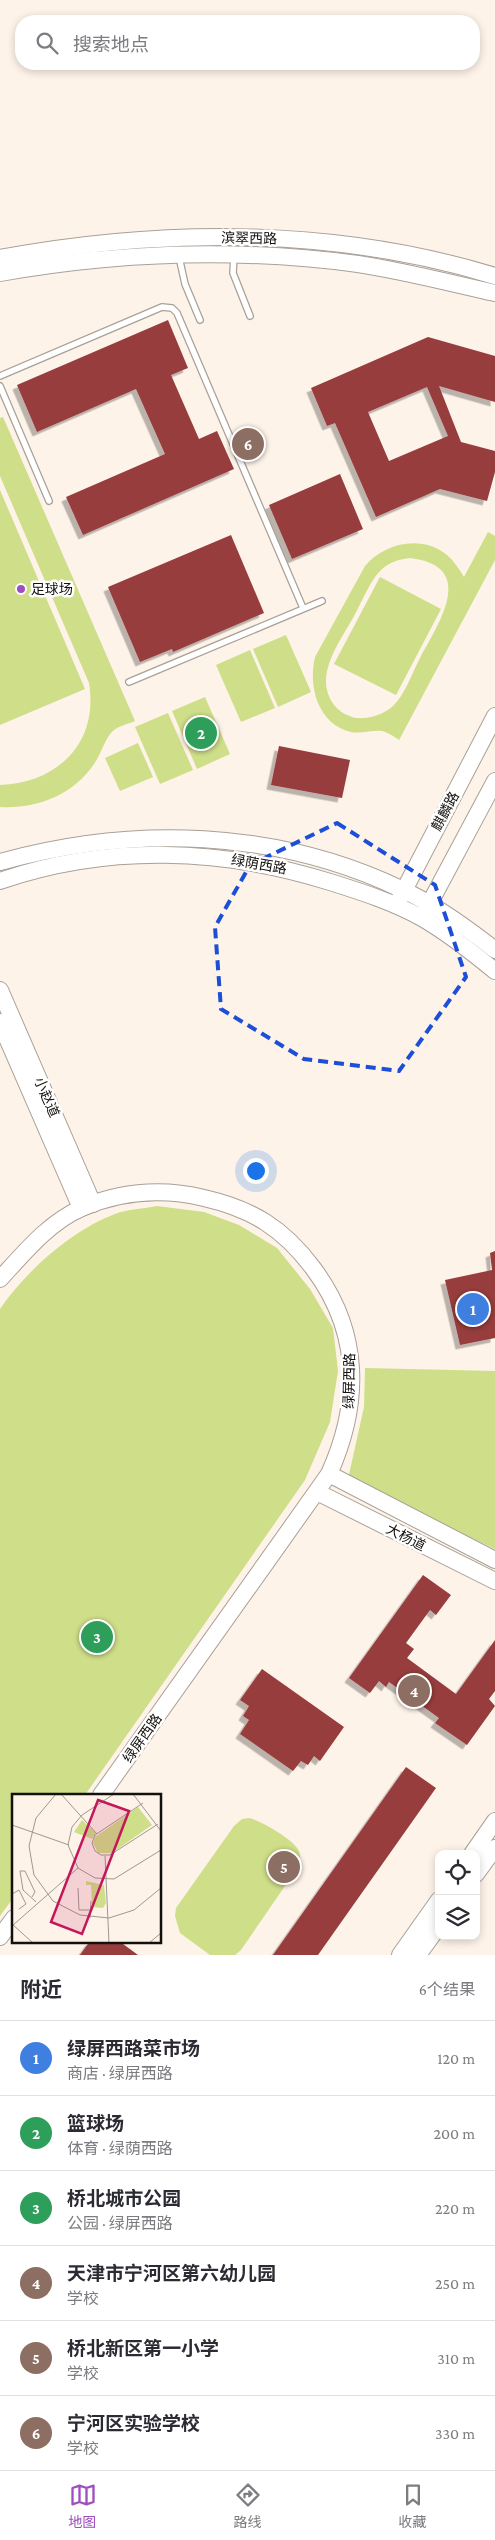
<!DOCTYPE html>
<html lang="zh">
<head>
<meta charset="utf-8">
<style>
	body { margin:0; font-family:"Crimson Pro","Noto Sans SC",serif; background:#f2f2f3; color:#2b2b33 }
	.controls { position:absolute; right:15px; bottom:15px; display:grid; overflow:hidden; border-radius:10px; box-shadow:0 2px 8px #0003 }
	.controls button { width:45px; height:45px; display:grid; place-items:center; padding:0; border:0; border-bottom:1px solid #e1e1e2; background:#fff; color:#2b2b33; font:25px sans-serif }
	.you { position:absolute; left:255px; top:1170px; width:18px; height:18px; margin:-12px; border:4px solid #fff; border-radius:50%; background:#1a73e8; box-shadow:0 0 0 8px #1a73e833 }
	.badge { display:grid; place-items:center; width:32px; height:32px; border-radius:50%; background:#9e4fbf; color:#fff; font-size:16px; font-weight:700 }
	.pin { position:absolute; translate:-50% -50%; border:2px solid #fff; box-shadow:0 1px 5px #0006 }
	.list { margin:0; padding:0; list-style:none }
	h2 { display:flex; justify-content:space-between; align-items:center; height:65px; margin:0; padding:0 20px; font-size:21px }
	h2 small { font-size:16px; font-weight:400; color:#7c7c81 }
	.list li { display:grid; grid-template-columns:32px 1fr auto; gap:15px; align-items:center; box-sizing:border-box; height:75px; padding:0 20px; border-top:1px solid #e1e1e2 }
	.list b { display:block; font-size:19px; white-space:nowrap }
	.list p { margin:0; font-size:16px; white-space:nowrap; color:#7c7c81 }
	.list em { font-size:16px; font-style:normal; color:#7c7c81 }
	.icon { flex:none; width:28px; height:28px; fill:none; stroke:currentColor; stroke-width:2; stroke-linecap:round; stroke-linejoin:round }
	.map { position:relative; flex:none; width:495px; height:1955px; overflow:hidden }
	.search { position:absolute; background:#fff; box-shadow:0 2px 8px #0003; left:15px; right:15px; top:15px; height:55px; display:flex; align-items:center; gap:12px; box-sizing:border-box; padding:0 18px; border-radius:20px; color:#7c7c81; font-size:19px }
	.sheet { height:515px; background:#fff }
	nav { display:flex; justify-content:space-around; align-items:center; box-sizing:border-box; height:70px; border-top:1px solid #e1e1e2; background:#fff; font-size:14px; color:#7c7c81 }
	nav a { display:grid; justify-items:center; gap:2px }
	nav .on { color:#9e4fbf }
	.map>svg:first-child { display:block }
	.green { fill:#cfde88; fill-rule:evenodd }
	.building { fill:#973c3e; fill-rule:evenodd; filter:url(#shadow) }
	.lines { fill:none; stroke-linecap:round; stroke-linejoin:round }
	.lane-casing { stroke:#a9a097; stroke-width:8 }
	.secondary-casing { stroke:#a9a097; stroke-width:18 }
	.lane { stroke:#fff; stroke-width:5.5 }
	.secondary { stroke:#fff; stroke-width:16 }
	.marked { fill:none; stroke:#1d4ed8; stroke-width:4; stroke-dasharray:10 6; stroke-linejoin:round }
	.poi-dot { fill:#9e4fbf; stroke:#fff; stroke-width:2 }
	.labels { text-anchor:middle; stroke-width:5; stroke-linejoin:round; paint-order:stroke }
	.street-label { font-size:14px; fill:#13100d; stroke:#fff }
	.poi-label { font-size:14px; fill:#13100d; stroke:#fff; text-anchor:start }
	.inset-road { fill:none; stroke:#9f9891; stroke-width:1 }
	.view { fill:#c2185b; fill-opacity:0.15; stroke:#c2185b; stroke-width:2.5 }
	.inset-edge { fill:none; stroke:#13100d; stroke-width:2.5 }
</style>
</head>
<body>
<div class="map">
<svg width="495" height="1955" viewBox="0 0 495 1955">
	<defs>
		<filter id="shadow"><feDropShadow dx="-4.5" dy="4.5" stdDeviation="0" flood-color="#0004"/></filter>
	</defs>
	<rect width="100%" height="100%" fill="#fdf3e9"/>
	<g class="green">
		<path d="M 3,417 L 135,721 C 128,724 115,727 111,733 C 104,741 101,754 94,764 C 73,795 37,809 0,807 L 0,785 C 58,783 99,742 89,683 L 0,476 L 0,418 Z"/>
		<path d="M 0,490 L 85,689 L 0,725 Z"/>
		<path d="M 488,532 L 495,536 L 495,560 L 399,740 C 395,737 387,732 382,731 C 372,730 362,734 351,732 C 318,724 308,687 315,657 L 365,566 C 384,543 422,534 447,555 C 454,561 459,569 464,577 ZM 410,558 C 478,566 439,623 420,658 C 412,673 405,695 392,707 C 382,715 369,719 356,718 C 347,716 340,712 334,705 C 312,675 341,641 355,614 C 363,600 370,580 382,569 C 390,562 400,559 410,558 Z"/>
		<path d="M 380,577 L 441,609 L 396,695 L 334,664 Z"/>
		<path d="M 286,635 L 311,692 L 278,707 L 253,649 Z"/>
		<path d="M 250,650 L 275,708 L 241,722 L 216,665 Z"/>
		<path d="M 205,697 L 230,754 L 197,769 L 172,711 Z"/>
		<path d="M 168,713 L 193,770 L 160,784 L 135,727 Z"/>
		<path d="M 138,743 L 153,777 L 120,791 L 105,758 Z"/>
		<path d="M 157,1206 L 204,1212 L 239,1225 L 277,1248 L 310,1289 L 333,1328 L 338,1371 L 330,1422 L 305,1480 L 85,1795 L 14,1795 L 14,1897 L 0,1916 L 0,1309 C 25,1272 72,1230 115,1214 C 128,1209 143,1209 157,1206 Z"/>
		<path d="M 365,1368 L 495,1371 L 495,1549 L 348,1479 L 364,1407 Z"/>
		<path d="M 250,1818 C 261,1821 295,1840 299,1851 C 301,1856 300,1862 298,1867 L 241,1950 L 235,1955 L 210,1955 L 180,1933 L 175,1916 L 176,1908 L 234,1826 L 242,1819 Z"/>
	</g>
	<g class="building">
		<path d="M 168,320 L 188,368 L 171,375 L 199,439 L 217,431 L 234,469 L 83,535 L 66,497 L 165,454 L 136,389 L 37,432 L 17,385 Z"/>
		<path d="M 428,337 L 495,356 L 495,402 L 439,386 L 461,442 L 495,451 L 495,472 L 487,501 L 440,489 L 376,517 L 335,423 L 327,426 L 311,388 ZM 427,387 L 448,436 L 389,461 L 368,412 Z"/>
		<path d="M 340,474 L 363,529 L 292,559 L 269,505 Z"/>
		<path d="M 231,535 L 264,613 L 173,652 L 172,649 L 140,662 L 108,587 Z"/>
		<path d="M 279,746 L 350,760 L 342,798 L 271,785 Z"/>
		<path d="M 495,1251 L 495,1338 L 460,1345 L 445,1280 L 492,1270 L 490,1253 Z"/>
		<path d="M 423,1575 L 451,1595 L 436,1615 L 430,1610 L 406,1643 L 414,1649 L 407,1658 L 456,1694 L 495,1640 L 495,1691 L 489,1699 L 495,1706 L 467,1745 L 435,1723 L 439,1718 L 389,1682 L 386,1687 L 379,1681 L 370,1693 L 349,1678 Z"/>
		<path d="M 262,1669 L 344,1727 L 320,1761 L 314,1756 L 308,1765 L 301,1761 L 293,1771 L 240,1734 L 249,1720 L 243,1716 L 249,1706 L 240,1700 Z"/>
		<path d="M 406,1767 L 436,1788 L 318,1955 L 273,1955 Z"/>
		<path d="M 90,1941 L 119,1941 L 138,1955 L 80,1955 Z"/>
	</g>
	<g class="lines">
		<defs>
			<g id="lane">
				<path d="M 179,257 L 185,284 L 200,320"/>
				<path d="M 234,257 L 233,273 L 250,316"/>
				<path d="M 0,376 L 162,307 L 172,308 L 177,313 L 303,608"/>
				<path d="M 0,386 L 49,501"/>
				<path d="M 129,682 L 322,601"/>
			</g>
			<g id="secondary">
				<path d="M 0,258 C 163,228 335,227 495,276"/>
				<path d="M 0,273 C 119,252 238,248 358,264 C 404,271 450,283 495,293"/>
				<path d="M 0,862 C 133,825 277,829 403,890 C 436,905 467,928 495,950"/>
				<path d="M 0,881 C 108,844 222,848 330,882 C 362,892 393,902 422,918 C 448,933 472,952 495,971"/>
				<path d="M 400,898 L 495,716"/>
				<path d="M 424,914 L 495,781"/>
				<path d="M 0,990 L 93,1204"/>
				<path d="M 0,1022 L 81,1208"/>
				<path d="M 0,1279 C 24,1253 49,1222 82,1208 C 122,1191 162,1188 204,1198 C 252,1209 283,1228 313,1268 C 361,1332 361,1403 329,1474 L 101,1795"/>
				<path d="M 329,1474 L 495,1560"/>
				<path d="M 317,1492 L 495,1581"/>
				<path d="M 472,1854 L 495,1821"/>
				<path d="M 476,1874 L 495,1848"/>
				<path d="M 0,1937 L 14,1918"/>
				<path d="M 400,1955 L 439,1900"/>
				<path d="M 418,1955 L 439,1926"/>
			</g>
		</defs>
		<use href="#lane" class="lane-casing"/>
		<use href="#secondary" class="secondary-casing"/>
		<use href="#lane" class="lane"/>
		<use href="#secondary" class="secondary"/>
	</g>
	<path class="marked" d="M 337,823 L 435,885 L 466,977 L 399,1071 L 304,1059 L 221,1009 L 215,927 L 250,865 Z"/>
	<circle class="poi-dot" cx="21" cy="589" r="5"/>
	<g class="labels">
		<g class="street-label">
			<text transform="translate(249 238) rotate(1)" y="5">滨翠西路</text>
			<text transform="translate(445 811) rotate(-62)" y="5">麒麟路</text>
			<text transform="translate(259 864) rotate(10)" y="5">绿荫西路</text>
			<text transform="translate(47 1097) rotate(66)" y="5">小赵道</text>
			<text transform="translate(349 1381) rotate(-89)" y="5">绿屏西路</text>
			<text transform="translate(406 1537) rotate(27)" y="5">大杨道</text>
			<text transform="translate(142 1738) rotate(-55)" y="5">绿屏西路</text>
		</g>
		<g class="poi-label">
			<text x="31" y="594">足球场</text>
		</g>
	</g>
	<g transform="translate(12 1794)">
		<rect width="149" height="149" fill="#fdf3e9"/>
		<path d="M 126,13 L 140,31 L 100,59 L 86,59 L 81,49 L 83,43 ZM 70,26 L 84,39 L 80,45 L 62,38 ZM 74,87 L 92,91 L 94,109 L 91,114 L 80,113 L 79,91 L 74,91 Z" fill="#cfde88"/>
		<path class="inset-road" d="M 44,0 L 24,24 L 17,52 L 22,81 L 41,107 L 68,121 L 97,124 L 122,116 L 149,94M 49,0 L 85,40M 102,0 L 70,21 L 60,33 L 56,51 L 66,74 L 83,84 L 102,85 L 149,56M 121,0 L 149,37M 131,9 L 83,41 L 80,49 L 83,57 L 89,61 L 98,61 L 146,30M 0,31 L 57,51M 93,62 L 97,149M 66,94 L 67,116 L 79,116M 0,100 L 7,96 L 14,110 L 7,115M 20,103 L 23,98 L 13,77 L 8,77 L 11,96 L 24,108M 78,124 L 79,107M 0,130 L 21,149M 0,132 L 66,74M 137,149 L 149,139"/>
		<path class="view" d="M 86,6 L 117,17 L 70,140 L 39,128 Z"/>
		<rect width="149" height="149" class="inset-edge"/>
	</g>
</svg>
<div class="controls">
<button><svg class="icon" aria-label="locate" viewBox="0 0 24 24"><circle cx="12" cy="12" r="6"/><path d="M12 2v4M12 18v4M2 12h4M18 12h4"/></svg></button>
<button><svg class="icon" aria-label="layers" viewBox="0 0 24 24"><path d="M12 4l9 5-9 5-9-5zM3 14l9 5 9-5"/></svg></button>
</div>
<div class="you"></div>
<div class="pin badge" style="left:473px;top:1309px;background:#3f7fe0">1</div>
<div class="pin badge" style="left:201px;top:733px;background:#2e9e5b">2</div>
<div class="pin badge" style="left:97px;top:1637px;background:#2e9e5b">3</div>
<div class="pin badge" style="left:414px;top:1691px;background:#8d6e63">4</div>
<div class="pin badge" style="left:284px;top:1867px;background:#8d6e63">5</div>
<div class="pin badge" style="left:248px;top:444px;background:#8d6e63">6</div>
<div class="search"><svg class="icon" aria-label="search" viewBox="0 0 24 24"><circle cx="10" cy="10" r="6"/><path d="M15 15l6 6"/></svg>搜索地点</div>
</div>
<section class="sheet">
<h2>附近<small>6个结果</small></h2>
<ul class="list">
<li><span class="badge" style="background:#3f7fe0">1</span><div><b>绿屏西路菜市场</b><p>商店 · 绿屏西路</p></div><em>120 m</em></li>
<li><span class="badge" style="background:#2e9e5b">2</span><div><b>篮球场</b><p>体育 · 绿荫西路</p></div><em>200 m</em></li>
<li><span class="badge" style="background:#2e9e5b">3</span><div><b>桥北城市公园</b><p>公园 · 绿屏西路</p></div><em>220 m</em></li>
<li><span class="badge" style="background:#8d6e63">4</span><div><b>天津市宁河区第六幼儿园</b><p>学校</p></div><em>250 m</em></li>
<li><span class="badge" style="background:#8d6e63">5</span><div><b>桥北新区第一小学</b><p>学校</p></div><em>310 m</em></li>
<li><span class="badge" style="background:#8d6e63">6</span><div><b>宁河区实验学校</b><p>学校</p></div><em>330 m</em></li>
</ul>
</section>
<nav>
<a class="on"><svg class="icon" aria-label="map" viewBox="0 0 24 24"><path d="M3 6l6-2 6 2 6-2v14l-6 2-6-2-6 2zM9 4v14M15 6v14"/></svg>地图</a>
<a><svg class="icon" aria-label="directions" viewBox="0 0 24 24"><path d="M12 3l9 9-9 9-9-9zM9 14v-3h6M13 9l2 2-2 2"/></svg>路线</a>
<a><svg class="icon" aria-label="saved" viewBox="0 0 24 24"><path d="M7 4h10v16l-5-4-5 4z"/></svg>收藏</a>
</nav>
</body>
</html>
